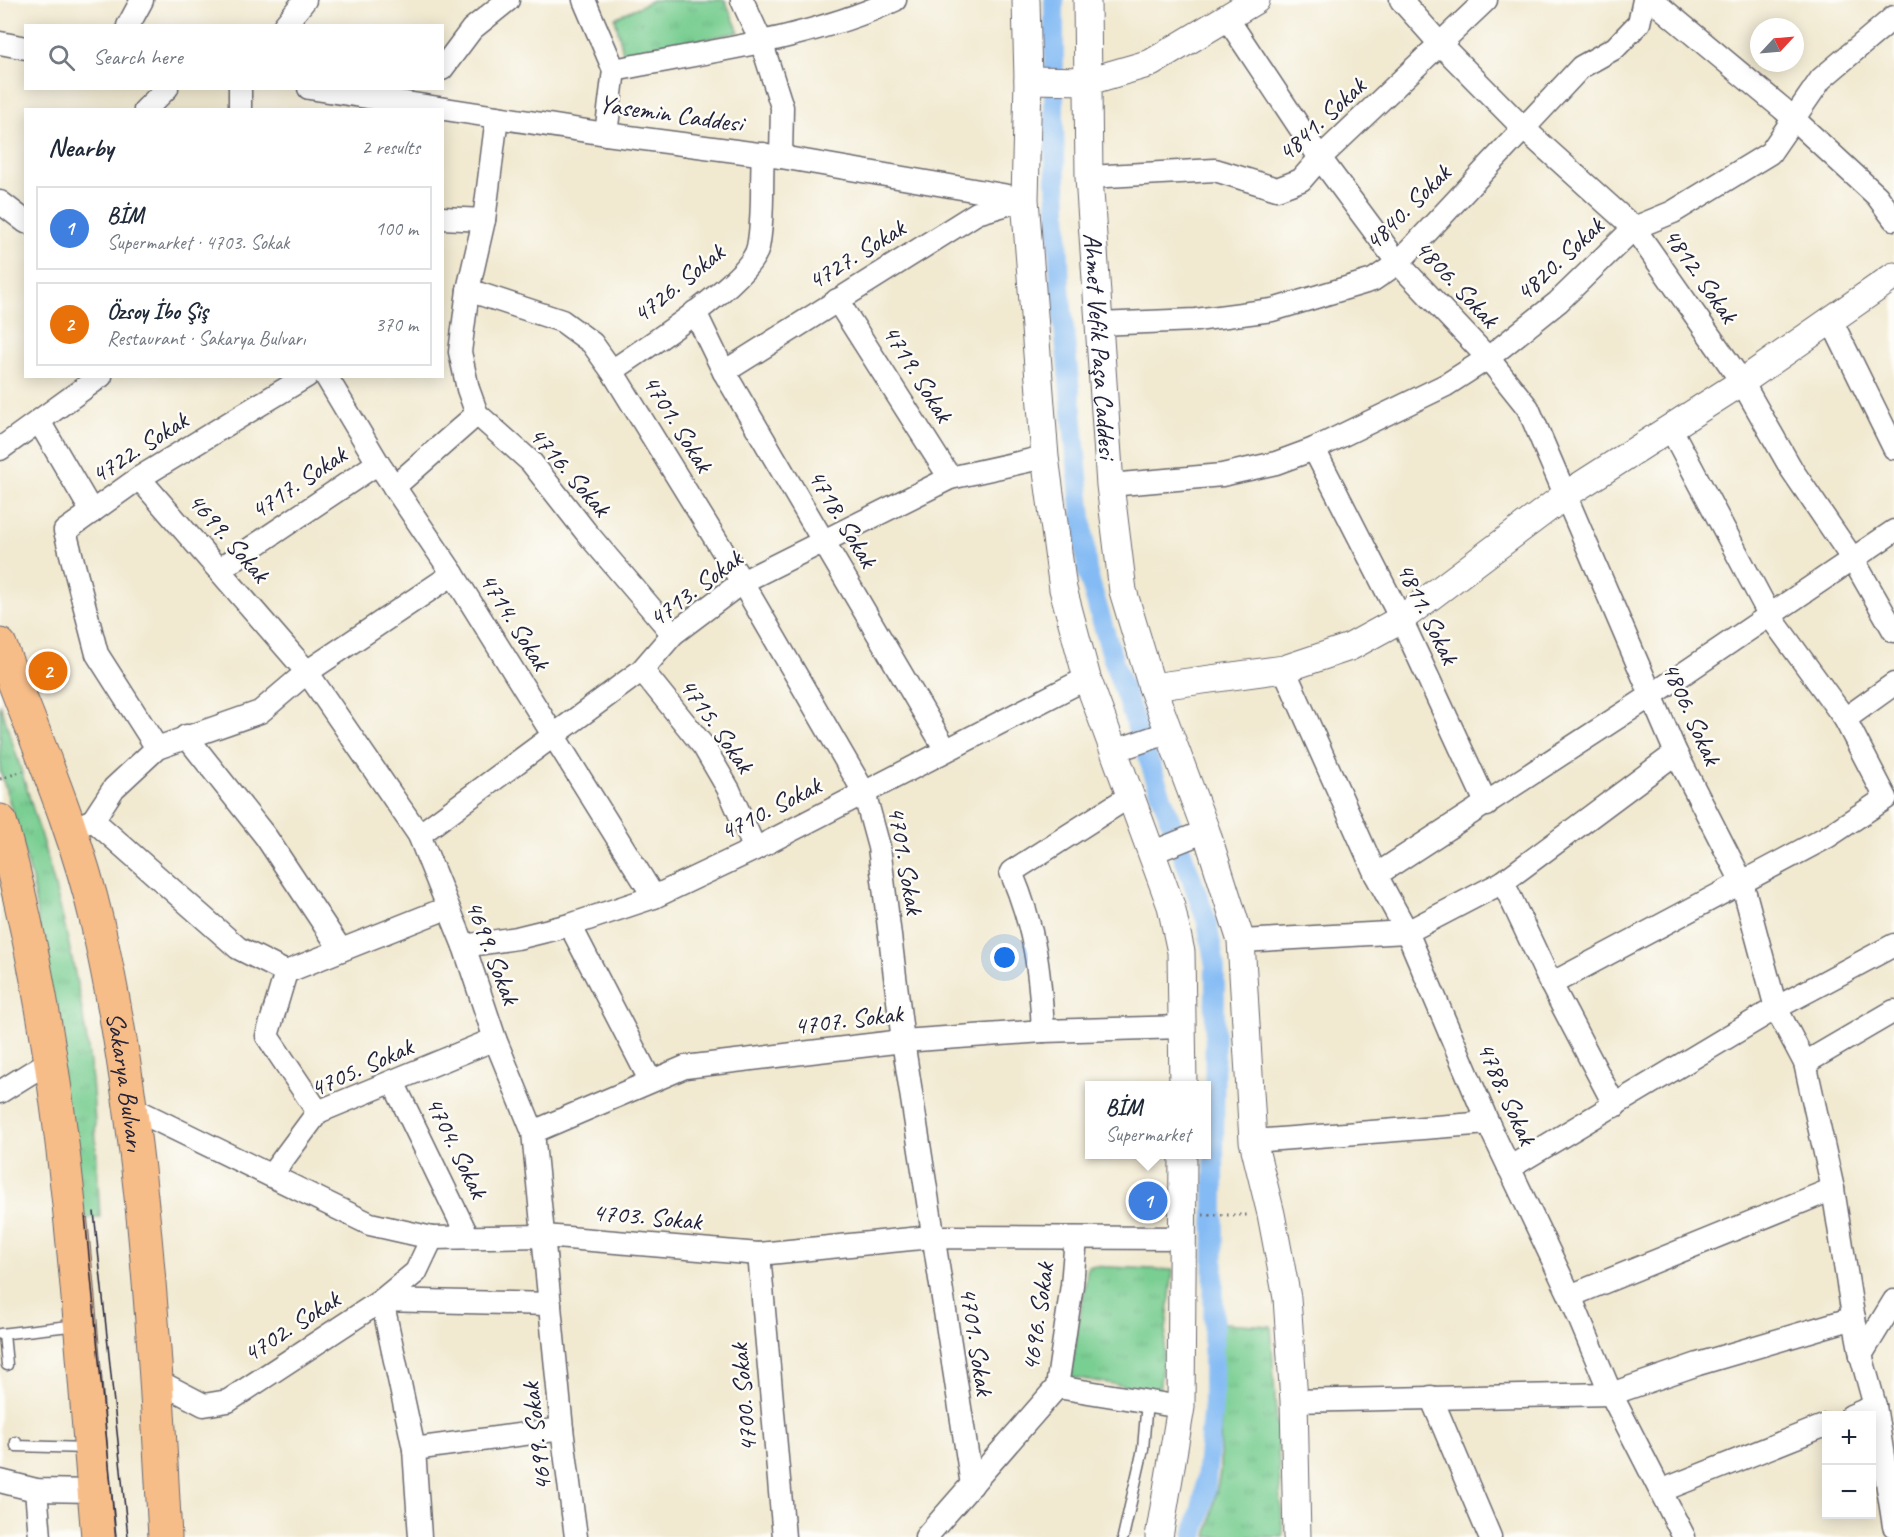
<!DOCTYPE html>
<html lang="en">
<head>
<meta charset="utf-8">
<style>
	body { margin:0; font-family:Caveat,sans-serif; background:#f2f2f3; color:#1f2937 }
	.controls { position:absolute; right:18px; bottom:18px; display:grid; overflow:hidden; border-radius:0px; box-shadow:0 3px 15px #0003 }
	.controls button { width:54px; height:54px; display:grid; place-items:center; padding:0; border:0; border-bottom:2px solid #e0e1e3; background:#fff; color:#1f2937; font:30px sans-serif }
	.compass { position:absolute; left:1750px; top:18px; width:54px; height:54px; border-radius:50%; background:#fff; box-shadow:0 3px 15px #0003; rotate:64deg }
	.you { position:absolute; left:1005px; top:958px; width:21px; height:21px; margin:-15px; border:4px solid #fff; border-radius:50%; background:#1a73e8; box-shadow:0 0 0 9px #1a73e833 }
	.badge { display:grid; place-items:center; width:39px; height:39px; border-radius:50%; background:#0b8043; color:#fff; font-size:20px; font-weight:700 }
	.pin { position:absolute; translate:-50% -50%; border:3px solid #fff; box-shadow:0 2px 6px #0006 }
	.popup { position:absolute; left:1085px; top:1081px; width:126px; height:78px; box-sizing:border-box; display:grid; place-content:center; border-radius:0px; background:#fff; filter:drop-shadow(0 2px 4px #0005); font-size:20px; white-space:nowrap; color:#747a83 }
	.popup b { font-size:22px; color:#1f2937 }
	.popup::after { content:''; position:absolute; left:50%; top:100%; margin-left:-12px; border:12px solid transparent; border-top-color:#fff }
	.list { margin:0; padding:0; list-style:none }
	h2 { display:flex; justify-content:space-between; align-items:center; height:78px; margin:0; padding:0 24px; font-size:26px }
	h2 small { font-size:20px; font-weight:400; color:#747a83 }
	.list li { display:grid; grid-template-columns:39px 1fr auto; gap:18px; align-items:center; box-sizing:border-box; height:84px; margin:0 12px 12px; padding:0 12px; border:2px solid #e0e1e3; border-radius:0px }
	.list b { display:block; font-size:22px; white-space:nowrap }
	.list p { margin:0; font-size:20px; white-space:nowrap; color:#747a83 }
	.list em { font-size:20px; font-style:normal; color:#747a83 }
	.icon { flex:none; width:33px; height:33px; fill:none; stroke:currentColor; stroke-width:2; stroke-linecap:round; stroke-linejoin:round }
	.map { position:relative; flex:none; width:1894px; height:1537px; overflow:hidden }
	.search { position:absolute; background:#fff; box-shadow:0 3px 15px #0003; left:24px; top:24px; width:420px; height:66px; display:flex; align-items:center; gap:15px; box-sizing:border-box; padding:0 21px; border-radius:0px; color:#747a83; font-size:22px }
	.panel { position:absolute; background:#fff; box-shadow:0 3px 15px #0003; left:24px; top:108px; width:420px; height:270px; border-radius:0px }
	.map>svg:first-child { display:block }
	.grass { fill:url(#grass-tufts); stroke:#4e7866; stroke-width:1.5 }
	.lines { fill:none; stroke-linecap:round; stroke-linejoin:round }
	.canal { stroke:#84bbf4; stroke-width:20 }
	.service-casing { stroke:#6a686f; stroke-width:13 }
	.minor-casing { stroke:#6a686f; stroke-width:25 }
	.tertiary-casing { stroke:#6a686f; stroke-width:29 }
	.primary-casing { stroke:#6a686f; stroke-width:35 }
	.path { stroke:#6a686f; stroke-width:3; stroke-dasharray:1.5 4.5; stroke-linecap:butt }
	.service { stroke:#fff; stroke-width:10 }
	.minor { stroke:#fff; stroke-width:22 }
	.tertiary { stroke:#fff; stroke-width:27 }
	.primary { stroke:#f7bd88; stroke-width:33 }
	.tram { stroke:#22223b; stroke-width:1.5 }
	.labels { text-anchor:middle; stroke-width:5; stroke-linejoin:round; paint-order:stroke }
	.street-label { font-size:26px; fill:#22223b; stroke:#fdfcf7 }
</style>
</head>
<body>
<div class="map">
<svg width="1894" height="1537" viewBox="0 0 1894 1537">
	<defs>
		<pattern id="grass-tufts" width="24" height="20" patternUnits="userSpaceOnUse" patternTransform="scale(1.5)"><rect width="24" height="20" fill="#79ce92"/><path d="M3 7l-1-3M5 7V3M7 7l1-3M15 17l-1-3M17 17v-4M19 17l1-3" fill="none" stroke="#68b17f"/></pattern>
	</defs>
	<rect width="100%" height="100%" fill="#fdfcf7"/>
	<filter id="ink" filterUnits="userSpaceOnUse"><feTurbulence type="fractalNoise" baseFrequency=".0167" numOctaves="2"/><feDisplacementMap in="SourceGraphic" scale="12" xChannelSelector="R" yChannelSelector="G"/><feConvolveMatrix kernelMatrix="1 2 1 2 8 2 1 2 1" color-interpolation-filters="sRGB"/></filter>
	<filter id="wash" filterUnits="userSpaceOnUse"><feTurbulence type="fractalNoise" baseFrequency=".008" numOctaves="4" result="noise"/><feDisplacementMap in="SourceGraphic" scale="24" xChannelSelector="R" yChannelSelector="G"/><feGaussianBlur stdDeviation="1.35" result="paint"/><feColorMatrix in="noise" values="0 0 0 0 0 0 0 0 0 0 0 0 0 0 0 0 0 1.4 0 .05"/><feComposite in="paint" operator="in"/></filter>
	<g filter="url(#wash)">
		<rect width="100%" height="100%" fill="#f1e9d0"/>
		<g class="grass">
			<path d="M 653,0 L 725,0 L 739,32 L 624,57 L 615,18 Z"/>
			<path d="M 0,704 C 40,827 78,951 92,1081 C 96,1126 97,1172 100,1217 L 78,1219 L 32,879 L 0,770 Z"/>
			<path d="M 1088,1266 L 1173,1270 L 1159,1392 L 1070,1377 Z"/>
			<path d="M 1222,1323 L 1271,1326 L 1283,1537 L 1207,1537 L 1220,1472 Z"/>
		</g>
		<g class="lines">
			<path class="canal" d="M 1054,0 L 1054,130 L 1060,286 L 1087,571 L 1115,666 L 1207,922 L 1215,966 L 1213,1403 L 1205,1492 L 1194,1537"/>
		</g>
	</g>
	<g filter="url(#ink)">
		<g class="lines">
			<defs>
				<g id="service">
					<path d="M 0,1334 L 78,1325"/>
					<path d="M 4,1334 L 7,1365"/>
					<path d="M 16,1442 L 16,1446 L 87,1448"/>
					<path d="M 1123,1537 L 1143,1449 L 1147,1401"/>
				</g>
				<g id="minor">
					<path d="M 584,0 L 614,70 L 606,134"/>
					<path d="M 742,0 L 761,41 L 782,107 L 781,157"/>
					<path d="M 1401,0 L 1441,45 L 1522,127 L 1634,228 L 1742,382 L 1792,470 L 1854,561 L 1894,631"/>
					<path d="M 1652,0 L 1783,109 L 1877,196 L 1894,219"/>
					<path d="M 1227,18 L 1320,158 L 1398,263 L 1488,358 L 1528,408 L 1676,753 L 1742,882 L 1776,1008 L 1805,1063 L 1833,1189 L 1851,1303 L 1861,1355 L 1875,1406 L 1894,1526"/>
					<path d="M 128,26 L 142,0"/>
					<path d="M 284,26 L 305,0"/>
					<path d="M 0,43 L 26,48"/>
					<path d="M 442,69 L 472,29 L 508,0"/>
					<path d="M 614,70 C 708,51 808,40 895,0"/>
					<path d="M 309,88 L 606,134 L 781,157 L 1025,199"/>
					<path d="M 145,110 L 167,88"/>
					<path d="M 240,110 L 240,88"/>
					<path d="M 497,117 L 484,220 L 468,290 L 460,352 L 468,389 L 477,414 L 531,462 L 586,532 L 673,634"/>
					<path d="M 1089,177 L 1215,170 L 1277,189 L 1301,180 L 1320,158 L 1486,0"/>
					<path d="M 0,202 L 26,222"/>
					<path d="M 442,218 L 484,220"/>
					<path d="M 468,290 L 562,321 L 592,343 L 612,371 L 742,582 L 864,792 L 879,847 L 903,1041 L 972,1485"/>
					<path d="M 837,300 L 950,478"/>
					<path d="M 695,312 L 724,372 L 946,750"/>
					<path d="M 1832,322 L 1894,448"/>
					<path d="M 1098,324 L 1196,320 L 1272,310 L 1373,280 L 1398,263 L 1581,67 L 1615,48 L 1639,23 L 1644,0"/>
					<path d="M 612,371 C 642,350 752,280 758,247 C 764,218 761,184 763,154"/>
					<path d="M 724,372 L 977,213 L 1018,201"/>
					<path d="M 326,376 L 378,463 L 453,574 L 654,897"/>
					<path d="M 40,423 L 92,512"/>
					<path d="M 1670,427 L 1770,616 L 1845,719"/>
					<path d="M 0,449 L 101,376"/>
					<path d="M 1314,449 L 1401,619 L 1487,805"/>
					<path d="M 139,478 L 307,672 L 419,835 L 464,946 L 495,1039 L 533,1132 L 562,1429 L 576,1537"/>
					<path d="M 1110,485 L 1222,475 L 1276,463 L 1314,449 L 1446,385 L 1488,358 L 1558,302 L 1634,228 L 1673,212 L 1770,153 L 1821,79 L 1894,17"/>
					<path d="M 394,487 L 477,414"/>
					<path d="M 220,569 L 378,463"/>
					<path d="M 1284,669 L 1376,875 L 1407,932 L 1488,1123 L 1570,1296 L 1611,1394 L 1684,1537"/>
					<path d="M 642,670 L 704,747 L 729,790 L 755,849"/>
					<path d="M 186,736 L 266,837 L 341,950"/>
					<path d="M 157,748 L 97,654 L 65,531 L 139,478 L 307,376"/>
					<path d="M 1114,751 L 1167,733"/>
					<path d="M 93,820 L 114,788 L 157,748 L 260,712 L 307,672 L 453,574"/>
					<path d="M 79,826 L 93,820 L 238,948 L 286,972"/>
					<path d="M 419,835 L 642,670 L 673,634 L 742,582 L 950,478 L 1045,457"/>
					<path d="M 1151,853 L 1206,831"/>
					<path d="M 1376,875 L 1652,695 L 1894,531"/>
					<path d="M 1503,882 L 1551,984 L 1615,1106"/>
					<path d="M 570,925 L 650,1080"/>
					<path d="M 1241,941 L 1407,932 L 1503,882 L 1676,753"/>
					<path d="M 464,946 L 517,938 L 570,925 L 654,897 L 755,849 L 1087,678"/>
					<path d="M 286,972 L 447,908"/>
					<path d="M 286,972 L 267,1036 L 318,1112"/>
					<path d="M 1551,984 L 1827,837 L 1886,798 L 1845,719 L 1894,684"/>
					<path d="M 1043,1031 C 1040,970 1035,929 1011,872 L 1130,796"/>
					<path d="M 1805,1063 L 1894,1011"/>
					<path d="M 393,1082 L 468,1237"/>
					<path d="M 0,1092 L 53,1059"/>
					<path d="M 132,1108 L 370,1224 L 432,1238 L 544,1236 L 759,1254 L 931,1237 L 1184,1238"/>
					<path d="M 533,1132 L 685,1067 L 903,1041 L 1043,1031 L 1183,1027"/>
					<path d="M 1253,1141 L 1488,1123"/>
					<path d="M 1509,1168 L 1776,1008 L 1894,945"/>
					<path d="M 272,1174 L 318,1112 L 495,1039"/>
					<path d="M 759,1254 L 784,1537"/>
					<path d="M 1570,1296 L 1833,1189"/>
					<path d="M 1861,1355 L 1894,1301"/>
					<path d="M 156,1380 L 204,1405 L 228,1401 L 382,1300 L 416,1272 L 432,1238"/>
					<path d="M 1057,1387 L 1181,1407"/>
					<path d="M 1431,1397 L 1490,1537"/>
					<path d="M 1294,1401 L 1611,1394 L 1698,1364 L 1854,1318"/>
					<path d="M 1851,1416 L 1875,1406"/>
					<path d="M 414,1449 L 562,1429"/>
					<path d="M 0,1481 L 36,1490 L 94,1491"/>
					<path d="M 36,1490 L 40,1537"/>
					<path d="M 1663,1490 L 1826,1425"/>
					<path d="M 420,1537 L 414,1449 L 382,1300 L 550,1304"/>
					<path d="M 926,1537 L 1057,1387 L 1072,1285 L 1076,1238"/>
				</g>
				<g id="tertiary">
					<path d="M 1026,0 L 1028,80 L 1025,199 L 1045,457 L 1063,589 L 1087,678 L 1171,906 L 1181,952 L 1183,1086"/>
					<path id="s1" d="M 1087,0 L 1089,177 L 1110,485 L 1123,591 L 1152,687"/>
					<path d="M 1028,80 L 1089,81 L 1151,63 L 1256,0"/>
					<path d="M 1159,1537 L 1181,1407 L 1183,1154"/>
					<path d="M 1297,1537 L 1294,1401 L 1287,1298 L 1271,1214 L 1253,1141 L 1241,941 L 1206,831 L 1152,687 L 1284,669 L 1350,647 L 1401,619 L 1567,494 L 1742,382 L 1894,276"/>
				</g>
				<g id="primary">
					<path id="s2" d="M 0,645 C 34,736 75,827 97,922 C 143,1123 154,1331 165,1537"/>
					<path d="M 0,821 C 66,1052 77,1298 98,1537"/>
				</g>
			</defs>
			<use href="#service" class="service-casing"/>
			<use href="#minor" class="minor-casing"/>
			<use href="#tertiary" class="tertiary-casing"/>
			<use href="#primary" class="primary-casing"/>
			<g class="path">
				<path d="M 0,779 L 23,771"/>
				<path d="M 1203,1215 L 1247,1215"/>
			</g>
			<use href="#service" class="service"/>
			<use href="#minor" class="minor"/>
			<use href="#tertiary" class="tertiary"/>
			<use href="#primary" class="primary"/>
			<g class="tram">
				<path d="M 94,1212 L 128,1537"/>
				<path d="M 85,1215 L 116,1537"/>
			</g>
		</g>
	</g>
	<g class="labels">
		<g class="street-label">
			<text transform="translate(671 113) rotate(8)" y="9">Yasemin Caddesi</text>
			<text transform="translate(1321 119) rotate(-43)" y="9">4841. Sokak</text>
			<text transform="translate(1407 207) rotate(-45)" y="9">4840. Sokak</text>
			<text transform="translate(856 254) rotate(-32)" y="9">4727. Sokak</text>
			<text transform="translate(1559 259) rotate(-43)" y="9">4820. Sokak</text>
			<text transform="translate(1701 275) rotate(55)" y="9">4812. Sokak</text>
			<text transform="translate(678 283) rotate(-39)" y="9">4726. Sokak</text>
			<text transform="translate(1457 283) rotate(47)" y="9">4806. Sokak</text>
			<text dy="9" stroke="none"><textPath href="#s1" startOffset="346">Ahmet Vefik Paşa Caddesi</textPath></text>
			<text transform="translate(918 373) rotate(58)" y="9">4719. Sokak</text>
			<text transform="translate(678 423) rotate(58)" y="9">4701. Sokak</text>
			<text transform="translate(139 447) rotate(-33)" y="9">4722. Sokak</text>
			<text transform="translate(570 471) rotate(49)" y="9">4716. Sokak</text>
			<text transform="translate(298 482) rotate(-34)" y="9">4717. Sokak</text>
			<text transform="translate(843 518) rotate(59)" y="9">4718. Sokak</text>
			<text transform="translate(229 537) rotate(49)" y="9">4699. Sokak</text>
			<text transform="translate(695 588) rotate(-37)" y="9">4713. Sokak</text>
			<text transform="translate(1428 613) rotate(64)" y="9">4811. Sokak</text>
			<text transform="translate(515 621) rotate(58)" y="9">4714. Sokak</text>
			<text transform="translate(1692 713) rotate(66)" y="9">4806. Sokak</text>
			<text transform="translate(717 725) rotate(55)" y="9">4715. Sokak</text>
			<text transform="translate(770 808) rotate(-27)" y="9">4710. Sokak</text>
			<text transform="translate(906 860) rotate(80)" y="9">4701. Sokak</text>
			<text transform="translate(493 952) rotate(69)" y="9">4699. Sokak</text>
			<text transform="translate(848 1019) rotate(-7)" y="9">4707. Sokak</text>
			<text transform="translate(361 1067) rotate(-24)" y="9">4705. Sokak</text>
			<text dy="9" stroke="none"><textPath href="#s2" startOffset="456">Sakarya Bulvarı</textPath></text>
			<text transform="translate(1507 1093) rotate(66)" y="9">4788. Sokak</text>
			<text transform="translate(457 1147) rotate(64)" y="9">4704. Sokak</text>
			<text transform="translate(647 1216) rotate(5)" y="9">4703. Sokak</text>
			<text transform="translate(1037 1317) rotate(-82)" y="9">4696. Sokak</text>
			<text transform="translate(291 1326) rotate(-33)" y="9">4702. Sokak</text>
			<text transform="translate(977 1341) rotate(81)" y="9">4701. Sokak</text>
			<text transform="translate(743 1398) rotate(-95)" y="9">4700. Sokak</text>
			<text transform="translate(536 1437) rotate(-97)" y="9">4699. Sokak</text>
		</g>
	</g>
</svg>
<div class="controls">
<button>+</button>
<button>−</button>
</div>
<svg class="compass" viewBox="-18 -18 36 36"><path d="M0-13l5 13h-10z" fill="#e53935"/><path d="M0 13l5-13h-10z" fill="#747a83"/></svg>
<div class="you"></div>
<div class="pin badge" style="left:1148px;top:1201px;background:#3f7fe0">1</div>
<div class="popup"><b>BİM</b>Supermarket</div>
<div class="pin badge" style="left:48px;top:671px;background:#e8710a">2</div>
<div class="search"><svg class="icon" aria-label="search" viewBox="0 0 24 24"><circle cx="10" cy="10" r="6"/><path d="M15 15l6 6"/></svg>Search here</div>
<section class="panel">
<h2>Nearby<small>2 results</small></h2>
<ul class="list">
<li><span class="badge" style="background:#3f7fe0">1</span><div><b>BİM</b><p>Supermarket · 4703. Sokak</p></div><em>100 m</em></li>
<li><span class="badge" style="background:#e8710a">2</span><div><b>Özsoy İbo Şiş</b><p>Restaurant · Sakarya Bulvarı</p></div><em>370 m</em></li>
</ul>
</section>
</div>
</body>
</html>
